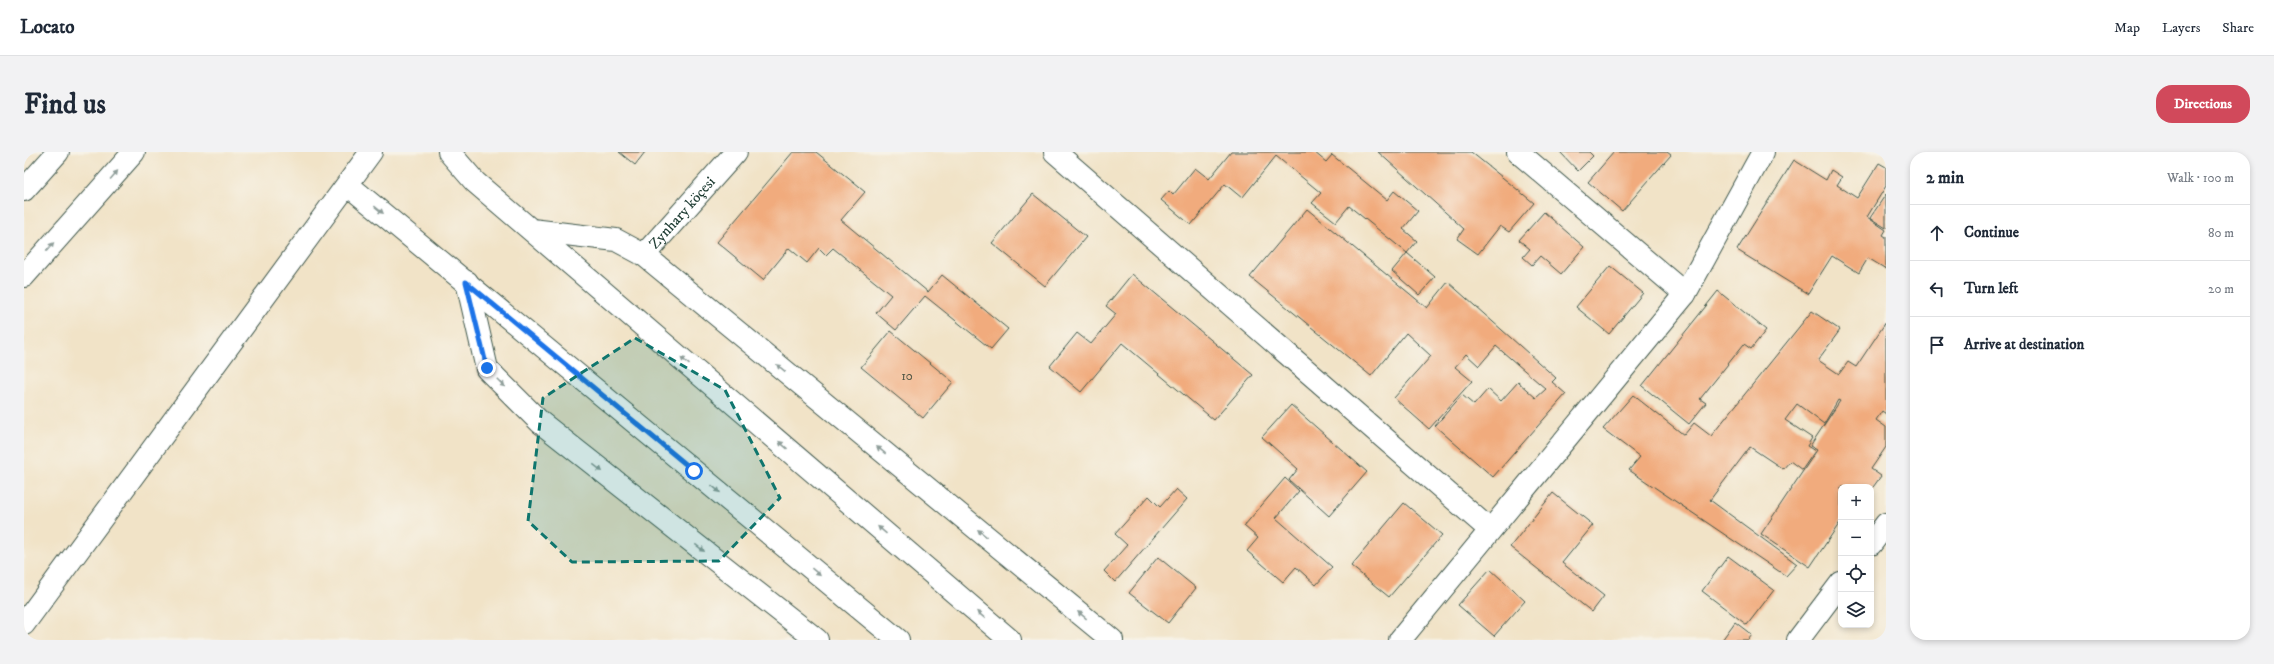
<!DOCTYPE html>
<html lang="en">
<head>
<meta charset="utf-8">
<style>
	body { margin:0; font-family:"IM FELL DW Pica",serif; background:#f2f2f3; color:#1f2937 }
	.controls { position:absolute; right:12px; bottom:12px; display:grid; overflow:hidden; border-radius:8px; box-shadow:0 2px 6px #0003 }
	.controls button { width:36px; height:36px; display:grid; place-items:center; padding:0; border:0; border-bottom:1px solid #e0e1e3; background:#fff; color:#1f2937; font:20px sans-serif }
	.stop { position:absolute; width:12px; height:12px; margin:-9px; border:3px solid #1a73e8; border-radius:50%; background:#fff }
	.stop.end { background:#1a73e8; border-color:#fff; box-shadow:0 1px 4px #0008 }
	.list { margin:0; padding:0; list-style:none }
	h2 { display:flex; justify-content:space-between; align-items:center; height:52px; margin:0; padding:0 16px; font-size:17px }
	h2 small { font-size:13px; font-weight:400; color:#747a83 }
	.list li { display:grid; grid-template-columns:26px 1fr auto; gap:12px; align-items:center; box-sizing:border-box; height:56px; padding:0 16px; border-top:1px solid #e0e1e3 }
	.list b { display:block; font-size:15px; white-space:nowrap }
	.list em { font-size:13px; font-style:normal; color:#747a83 }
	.icon { flex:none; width:22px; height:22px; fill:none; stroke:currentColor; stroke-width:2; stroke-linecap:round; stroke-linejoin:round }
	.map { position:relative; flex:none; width:1862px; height:488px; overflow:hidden; border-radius:16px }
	header { display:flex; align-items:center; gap:24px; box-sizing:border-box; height:56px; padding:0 20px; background:#fff; border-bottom:1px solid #e0e1e3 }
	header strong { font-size:19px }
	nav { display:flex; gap:22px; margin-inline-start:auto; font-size:14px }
	.intro { display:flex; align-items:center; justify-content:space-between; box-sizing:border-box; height:96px; padding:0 24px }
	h1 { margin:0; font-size:28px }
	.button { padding:10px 18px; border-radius:16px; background:#d1495b; color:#fff; font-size:14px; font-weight:700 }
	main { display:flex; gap:24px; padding:0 24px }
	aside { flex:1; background:#fff; border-radius:16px; box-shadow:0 2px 6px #0003 }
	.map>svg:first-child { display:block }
	.building { fill:#f1ab7d }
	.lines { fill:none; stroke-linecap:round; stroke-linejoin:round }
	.minor-casing { stroke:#3e564a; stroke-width:24 }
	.primary-casing { stroke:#3e564a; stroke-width:24 }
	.minor { stroke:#fff; stroke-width:22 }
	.primary { stroke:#fff; stroke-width:22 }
	.oneway { fill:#8f9e9a }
	.route { stroke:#1a73e8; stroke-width:5 }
	.marked { fill:#0f766e; fill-opacity:0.2; stroke:#0f766e; stroke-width:3; stroke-dasharray:8 5; stroke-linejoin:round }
	.labels { text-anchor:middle; stroke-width:3; stroke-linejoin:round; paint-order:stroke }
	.number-label { font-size:13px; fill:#545846 }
	.street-label { font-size:15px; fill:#1f3d34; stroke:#f7f3e8 }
</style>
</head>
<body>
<header>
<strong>Locato</strong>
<nav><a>Map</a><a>Layers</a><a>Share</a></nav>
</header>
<div class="intro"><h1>Find us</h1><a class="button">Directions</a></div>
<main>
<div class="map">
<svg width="1862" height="488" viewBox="0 0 1862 488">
	<rect width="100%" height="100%" fill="#f7f3e8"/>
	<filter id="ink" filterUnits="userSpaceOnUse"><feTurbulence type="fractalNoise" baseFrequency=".025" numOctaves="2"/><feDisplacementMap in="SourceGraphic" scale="8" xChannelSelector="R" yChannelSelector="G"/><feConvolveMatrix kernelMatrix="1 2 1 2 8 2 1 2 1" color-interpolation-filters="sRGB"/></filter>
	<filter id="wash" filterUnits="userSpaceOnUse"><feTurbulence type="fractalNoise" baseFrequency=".012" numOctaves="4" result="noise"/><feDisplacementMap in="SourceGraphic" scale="16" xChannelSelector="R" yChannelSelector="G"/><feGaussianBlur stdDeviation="0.9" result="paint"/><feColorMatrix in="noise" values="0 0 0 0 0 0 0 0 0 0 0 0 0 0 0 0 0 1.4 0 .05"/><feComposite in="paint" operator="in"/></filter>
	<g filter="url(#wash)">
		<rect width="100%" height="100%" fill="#f1e3c7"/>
		<g id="blocks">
			<g class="building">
				<path d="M 595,0 L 621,0 L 611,13 Z"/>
				<path d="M 769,0 L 792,0 L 841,40 L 817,68 L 904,140 L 918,123 L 984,177 L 967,197 L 901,144 L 872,178 L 852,161 L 867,143 L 809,96 L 802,103 L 795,96 L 783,111 L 765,96 L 739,128 L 693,90 Z"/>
				<path d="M 1207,0 L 1290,0 L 1302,10 L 1308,3 L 1363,48 L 1370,39 L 1394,59 L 1379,77 L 1393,89 L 1383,101 L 1325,54 L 1312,70 L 1288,51 L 1297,41 L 1252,4 L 1218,46 L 1201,32 L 1167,73 L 1137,48 L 1145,39 L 1149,43 L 1171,16 L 1185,27 Z"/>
				<path d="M 1354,0 L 1447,0 L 1510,51 L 1485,80 L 1476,74 L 1454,102 L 1433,87 L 1440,77 Z"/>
				<path d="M 1536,0 L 1565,0 L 1569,4 L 1554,19 Z"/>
				<path d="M 1590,0 L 1643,0 L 1647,3 L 1598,59 L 1564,30 Z"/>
				<path d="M 1770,8 L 1802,28 L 1807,18 L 1818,25 L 1813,33 L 1833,46 L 1855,11 L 1862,15 L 1862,34 L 1843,65 L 1862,78 L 1859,83 L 1862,85 L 1862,117 L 1844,106 L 1835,121 L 1808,104 L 1784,142 L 1713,98 Z"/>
				<path d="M 1009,42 L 1062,85 L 1021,134 L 968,91 Z"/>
				<path d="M 1862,42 L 1862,76 L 1846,66 Z"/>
				<path d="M 1283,57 L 1403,156 L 1424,130 L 1532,226 L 1528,230 L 1542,242 L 1469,325 L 1411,274 L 1438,243 L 1450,253 L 1464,237 L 1477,249 L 1494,230 L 1512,246 L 1522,237 L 1472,194 L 1455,214 L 1442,202 L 1431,215 L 1448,229 L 1405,277 L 1370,246 L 1407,204 L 1382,181 L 1347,224 L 1226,125 Z"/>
				<path d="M 1520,60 L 1560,95 L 1537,122 L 1516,104 L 1508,113 L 1499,105 L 1506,97 L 1495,88 Z"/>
				<path d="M 1383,101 L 1411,125 L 1395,143 L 1368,119 Z"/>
				<path d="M 1586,114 L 1619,141 L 1585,182 L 1552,155 Z"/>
				<path d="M 1108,122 L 1229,223 L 1190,268 L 1098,191 L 1057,240 L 1026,214 L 1053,181 L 1067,192 L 1092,162 L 1082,154 Z"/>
				<path d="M 1694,139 L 1742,178 L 1727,197 L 1720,192 L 1676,247 L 1682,251 L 1665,272 L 1618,234 Z"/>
				<path d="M 1788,159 L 1816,178 L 1794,208 L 1815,222 L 1824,210 L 1832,215 L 1862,170 L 1862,262 L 1858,259 L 1852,268 L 1862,275 L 1862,295 L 1847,317 L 1857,324 L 1847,338 L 1847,335 L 1817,335 L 1817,369 L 1786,415 L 1737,382 L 1793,298 L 1786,294 L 1816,249 L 1814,248 L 1800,272 L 1773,252 L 1761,268 L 1788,286 L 1783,294 L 1791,299 L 1778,318 L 1766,309 L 1759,317 L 1726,295 L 1686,348 L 1773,412 L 1762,424 L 1605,318 L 1616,305 L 1579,277 L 1609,243 L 1660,283 L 1670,271 L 1687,284 Z"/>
				<path d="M 867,179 L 929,230 L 899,266 L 837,215 Z"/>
				<path d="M 1267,253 L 1343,320 L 1305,364 L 1265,328 L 1274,317 L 1238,285 Z"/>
				<path d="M 1261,326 L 1275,339 L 1252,366 L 1308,415 L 1292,433 L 1272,415 L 1259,430 L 1223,399 L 1234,386 L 1220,374 Z"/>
				<path d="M 1152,337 L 1163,347 L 1091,430 L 1080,419 L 1103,393 L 1091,382 L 1125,344 L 1136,355 Z"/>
				<path d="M 1529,341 L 1569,373 L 1538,411 L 1580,444 L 1568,460 L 1486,395 Z"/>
				<path d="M 1380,351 L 1418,383 L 1365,445 L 1327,414 Z"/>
				<path d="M 1704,404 L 1750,438 L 1723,473 L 1678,439 Z"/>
				<path d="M 1134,405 L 1172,436 L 1144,471 L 1105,441 Z"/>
				<path d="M 1466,417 L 1501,449 L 1470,484 L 1434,453 Z"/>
				<path d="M 1711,470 L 1728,483 L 1724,488 L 1698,488 Z"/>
			</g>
		</g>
	</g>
	<g filter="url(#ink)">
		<use href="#blocks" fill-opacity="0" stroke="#3e564a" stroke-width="1"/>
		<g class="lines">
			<defs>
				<g id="minor">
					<path d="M 1031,0 L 1466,378"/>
					<path d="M 1494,0 L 1661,142"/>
					<path d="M 508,78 L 592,88 L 620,103 L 1088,488"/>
					<path id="s1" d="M 620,103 L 712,0"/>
					<path d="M 443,130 L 463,217 L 516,270 L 793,488"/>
					<path d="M 1847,392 L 1862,372"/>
					<path d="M 1376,488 L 1661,142 L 1739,0"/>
					<path d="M 1774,488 L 1817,431"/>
				</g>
				<g id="primary">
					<path d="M 425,0 L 451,30 L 986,488"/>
					<path d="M 324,33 L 874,488"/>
					<path d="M 0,38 L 34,0"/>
					<path d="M 0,124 L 110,0"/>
					<path d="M 0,472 L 347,0"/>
				</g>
			</defs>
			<use href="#minor" class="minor-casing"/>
			<use href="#primary" class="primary-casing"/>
			<use href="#minor" class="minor"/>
			<use href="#primary" class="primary"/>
		</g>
		<defs><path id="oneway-solid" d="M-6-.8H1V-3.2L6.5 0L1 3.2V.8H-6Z"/></defs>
		<g class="oneway">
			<use href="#oneway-solid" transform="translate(90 23) rotate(-49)"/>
			<use href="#oneway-solid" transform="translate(355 58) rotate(39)"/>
			<use href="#oneway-solid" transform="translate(26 95) rotate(-49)"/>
			<use href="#oneway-solid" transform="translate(661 209) rotate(-139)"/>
			<use href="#oneway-solid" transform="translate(757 216) rotate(-141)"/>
			<use href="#oneway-solid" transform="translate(477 231) rotate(45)"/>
			<use href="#oneway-solid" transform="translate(759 293) rotate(-139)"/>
			<use href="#oneway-solid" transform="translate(857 298) rotate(-141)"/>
			<use href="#oneway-solid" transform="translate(574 316) rotate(38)"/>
			<use href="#oneway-solid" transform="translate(692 337) rotate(40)"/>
			<use href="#oneway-solid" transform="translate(858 378) rotate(-139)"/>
			<use href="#oneway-solid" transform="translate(958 381) rotate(-141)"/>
			<use href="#oneway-solid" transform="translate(676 396) rotate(38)"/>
			<use href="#oneway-solid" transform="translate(792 420) rotate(40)"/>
			<use href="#oneway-solid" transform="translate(957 463) rotate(-139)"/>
			<use href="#oneway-solid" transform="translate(1058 463) rotate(-141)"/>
		</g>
	</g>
	<g class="lines" filter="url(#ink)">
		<path class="route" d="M 463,216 L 442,130 L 670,319"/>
	</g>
	<path class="marked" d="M 611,186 L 701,238 L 756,346 L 695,409 L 548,410 L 504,369 L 519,246 Z"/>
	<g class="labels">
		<g class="number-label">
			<text x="883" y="228">10</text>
		</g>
		<g class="street-label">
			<text dy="5" stroke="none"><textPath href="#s1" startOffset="57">Zynhary köçesi</textPath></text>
		</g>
	</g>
</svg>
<div class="controls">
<button>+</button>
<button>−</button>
<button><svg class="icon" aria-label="locate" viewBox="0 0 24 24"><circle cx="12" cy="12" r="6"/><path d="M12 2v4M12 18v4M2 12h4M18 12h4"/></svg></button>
<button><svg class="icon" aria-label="layers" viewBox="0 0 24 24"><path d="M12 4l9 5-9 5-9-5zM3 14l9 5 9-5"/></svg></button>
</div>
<div class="stop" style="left:670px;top:319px"></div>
<div class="stop end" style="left:463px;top:216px"></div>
</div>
<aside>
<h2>2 min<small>Walk · 100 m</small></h2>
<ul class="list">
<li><svg class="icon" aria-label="ahead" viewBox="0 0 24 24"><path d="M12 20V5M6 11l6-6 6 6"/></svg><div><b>Continue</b></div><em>80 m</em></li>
<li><svg class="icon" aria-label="left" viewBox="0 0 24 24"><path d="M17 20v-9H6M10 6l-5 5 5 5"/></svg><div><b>Turn left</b></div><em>20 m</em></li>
<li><svg class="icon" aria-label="arrive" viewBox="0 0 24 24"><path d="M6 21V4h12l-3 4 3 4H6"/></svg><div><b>Arrive at destination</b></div></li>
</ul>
</aside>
</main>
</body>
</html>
